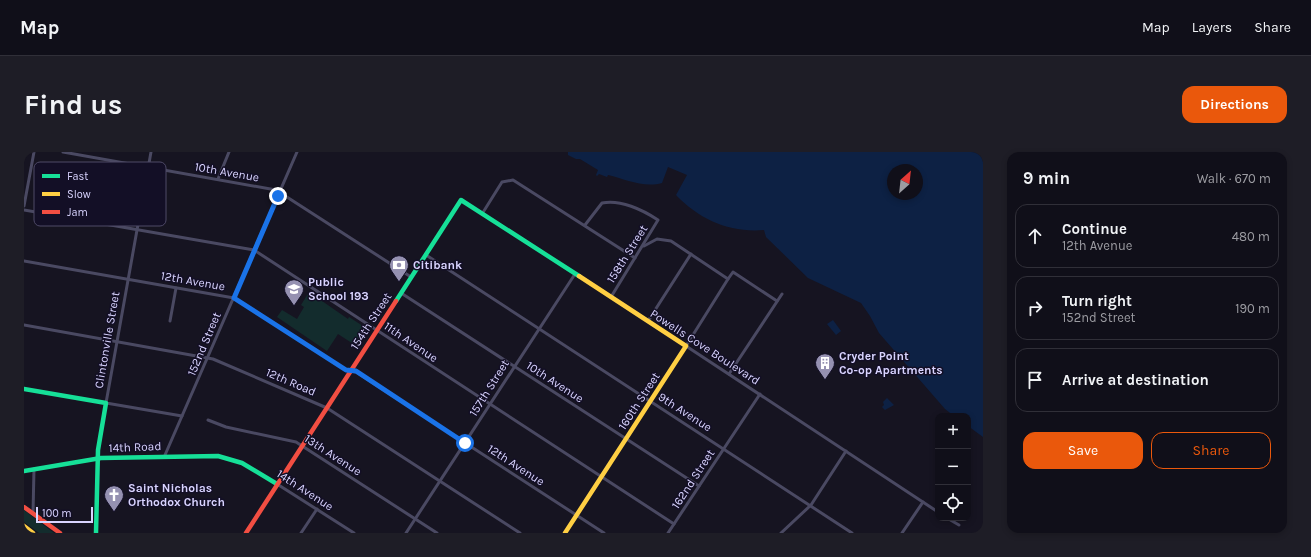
<!DOCTYPE html>
<html lang="en">
<head>
<meta charset="utf-8">
<style>
	body { margin:0; font-family:Karla,sans-serif; background:#1e1d26; color:#f1f3f6 }
	.controls { position:absolute; right:12px; bottom:12px; display:grid; overflow:hidden; border-radius:8px; box-shadow:0 2px 6px #0003 }
	.controls button { width:36px; height:36px; display:grid; place-items:center; padding:0; border:0; border-bottom:1px solid #302f38; background:#100f19; color:#f1f3f6; font:20px sans-serif }
	.compass { position:absolute; left:863px; top:12px; width:36px; height:36px; border-radius:50%; background:#100f19; box-shadow:0 2px 6px #0003; rotate:27deg }
	.scale { position:absolute; left:12px; bottom:10px; width:57px; box-sizing:border-box; padding-left:4px; border:2px solid #d9d4ff; border-top:0; font-size:11px; line-height:14px; white-space:nowrap; color:#d9d4ff; -webkit-text-stroke:3px #130f26; paint-order:stroke }
	.stop { position:absolute; width:12px; height:12px; margin:-9px; border:3px solid #1a73e8; border-radius:50%; background:#fff }
	.stop.end { background:#1a73e8; border-color:#fff; box-shadow:0 1px 4px #0008 }
	.list { margin:0; padding:0; list-style:none }
	h2 { display:flex; justify-content:space-between; align-items:center; height:52px; margin:0; padding:0 16px; font-size:17px }
	h2 small { font-size:13px; font-weight:400; color:#9c9ca2 }
	.list li { display:grid; grid-template-columns:26px 1fr auto; gap:12px; align-items:center; box-sizing:border-box; height:64px; margin:0 8px 8px; padding:0 8px; border:1px solid #302f38; border-radius:12px }
	.list b { display:block; font-size:15px; white-space:nowrap }
	.list p { margin:0; font-size:13px; white-space:nowrap; color:#9c9ca2 }
	.list em { font-size:13px; font-style:normal; color:#9c9ca2 }
	.actions { display:flex; gap:8px; padding:12px 16px }
	.actions a { flex:1; padding:9px 0; border:1px solid #ea580c; border-radius:12px; text-align:center; font-size:14px; color:#ea580c }
	.actions .main { background:#ea580c; color:#fff }
	.icon { flex:none; width:22px; height:22px; fill:none; stroke:currentColor; stroke-width:2; stroke-linecap:round; stroke-linejoin:round }
	.map { position:relative; flex:none; width:959px; height:381px; overflow:hidden; border-radius:12px }
	header { display:flex; align-items:center; gap:24px; box-sizing:border-box; height:56px; padding:0 20px; background:#100f19; border-bottom:1px solid #302f38 }
	header strong { font-size:19px }
	nav { display:flex; gap:22px; margin-inline-start:auto; font-size:14px }
	.intro { display:flex; align-items:center; justify-content:space-between; box-sizing:border-box; height:96px; padding:0 24px }
	h1 { margin:0; font-size:28px }
	.button { padding:10px 18px; border-radius:12px; background:#ea580c; color:#fff; font-size:14px; font-weight:700 }
	main { display:flex; gap:24px; padding:0 24px }
	aside { flex:1; background:#100f19; border-radius:12px; box-shadow:0 2px 6px #0003 }
	.map>svg:first-child { display:block }
	.green { fill:#132c2d }
	.water { fill:#0d2144; fill-rule:evenodd }
	.lines { fill:none; stroke-linecap:round; stroke-linejoin:round }
	.street { stroke:#4a4962; stroke-width:3 }
	.fast { stroke:#16e098; stroke-width:4.5 }
	.slow { stroke:#ffcf43; stroke-width:4.5 }
	.jam { stroke:#f24e42; stroke-width:4.5 }
	.route { stroke:#1a73e8; stroke-width:5 }
	.labels { text-anchor:middle; stroke-width:3; stroke-linejoin:round; paint-order:stroke }
	.street-label { font-size:12px; fill:#d9d4ff; stroke:#130f26 }
	.poi-label { font-size:12px; font-weight:bold; fill:#d9d4ff; stroke:#130f26; text-anchor:start }
	.key { fill:#130f26; stroke:#4e4a67; stroke-width:1 }
	.key-label { font-size:11px; fill:#d9d4ff }
</style>
</head>
<body>
<header>
<strong>Map</strong>
<nav><a>Map</a><a>Layers</a><a>Share</a></nav>
</header>
<div class="intro"><h1>Find us</h1><a class="button">Directions</a></div>
<main>
<div class="map">
<svg width="959" height="381" viewBox="0 0 959 381">
	<rect width="100%" height="100%" fill="#161421"/>
	<g class="green">
		<path d="M 285,140 L 324,167 L 325,165 L 345,178 L 334,195 L 314,182 L 303,199 L 253,165 L 258,158 L 273,167 L 280,155 L 277,153 Z"/>
		<path d="M 0,358 L 30,381 L 15,381 L 0,370 Z"/>
	</g>
	<g class="water">
		<path d="M 544,0 L 959,0 L 959,285 L 944,274 L 944,264 L 930,264 L 921,257 L 855,181 L 846,164 L 837,151 L 784,126 L 742,85 L 740,78 C 706,81 676,68 652,43 L 663,23 L 644,15 L 638,31 C 619,36 601,27 584,23 L 583,25 L 575,22 L 573,24 L 572,23 L 574,18 L 556,7 L 552,7 L 544,3 ZM 869,18 L 893,18 L 893,42 L 869,42 Z"/>
		<path d="M 809,168 L 817,179 L 812,183 L 803,172 Z"/>
		<path d="M 863,246 L 870,253 L 861,258 L 858,255 L 860,253 L 859,250 Z"/>
	</g>
	<g class="lines">
		<g class="street">
			<path d="M 39,0 L 252,38 L 387,125"/>
			<path d="M 127,0 L 82,251 L 158,264"/>
			<path d="M 194,27 L 205,0"/>
			<path d="M 0,54 L 10,0"/>
			<path d="M 0,58 L 230,98 L 650,372"/>
			<path d="M 458,62 L 478,30 L 489,28 L 611,106"/>
			<path d="M 561,73 L 578,51 C 596,47 619,58 634,68 L 587,145"/>
			<path d="M 620,94 L 633,87 L 647,89 L 704,127 L 709,120 L 753,149"/>
			<path d="M 402,103 L 828,381"/>
			<path d="M 0,109 L 210,146 L 322,218 L 332,220 L 580,381"/>
			<path d="M 704,127 L 662,194 L 914,360"/>
			<path d="M 377,141 L 675,334"/>
			<path d="M 146,169 L 152,136"/>
			<path d="M 624,169 L 667,102"/>
			<path d="M 0,173 L 189,207 L 303,256 L 496,381"/>
			<path d="M 705,222 L 758,142"/>
			<path d="M 184,268 L 202,275 L 272,290 L 413,381"/>
			<path d="M 141,303 L 273,0"/>
			<path d="M 253,332 L 330,381"/>
			<path d="M 9,362 L 10,317"/>
			<path d="M 923,366 L 935,373"/>
			<path d="M 277,381 L 293,357"/>
			<path d="M 382,381 L 551,122"/>
			<path d="M 644,381 L 736,242"/>
			<path d="M 757,381 L 787,353 L 822,299"/>
			<path d="M 878,381 L 899,350"/>
		</g>
		<g class="fast">
			<path d="M 372,149 L 437,48 L 555,124"/>
			<path d="M 0,237 L 82,251 L 74,298 L 72,381"/>
			<path d="M 0,319 L 77,306 L 194,304 L 218,311 L 253,332"/>
		</g>
		<g class="slow">
			<path d="M 0,374 L 9,381"/>
			<path d="M 541,381 L 662,194 L 555,124"/>
		</g>
		<g class="jam">
			<path d="M 0,355 L 36,381"/>
			<path d="M 222,381 L 372,149"/>
		</g>
	</g>
	<g class="lines">
		<path class="route" d="M 254,44 L 210,146 L 322,218 L 332,219 L 441,291"/>
	</g>
	<defs>
		<symbol id="bank-pin" viewBox="-11 -11 22 30"><path d="M0 17L-7.5 6A9.5 9.5 0 1 1 7.5 6Z" fill="#9591b1" stroke="#130f26"/><path d="M-6-4H6V4H-6ZM0-2.3a2.3 2.3 0 1 0 0 4.6a2.3 2.3 0 1 0 0-4.6Z" fill="#fff"/></symbol>
		<symbol id="school-pin" viewBox="-11 -11 22 30"><path d="M0 17L-7.5 6A9.5 9.5 0 1 1 7.5 6Z" fill="#9591b1" stroke="#130f26"/><path d="M0-5L7-2L0 1L-7-2ZM-4 1L0 2.5L4 1V4Q0 6-4 4Z" fill="#fff"/></symbol>
		<symbol id="building-pin" viewBox="-11 -11 22 30"><path d="M0 17L-7.5 6A9.5 9.5 0 1 1 7.5 6Z" fill="#9591b1" stroke="#130f26"/><path d="M-4-6H4V6H1V3H-1V6H-4ZM-2.5-4.3h1.7v1.8h-1.7ZM.8-4.3h1.7v1.8H.8ZM-2.5-1h1.7V.8h-1.7ZM.8-1h1.7V.8H.8Z" fill="#fff"/></symbol>
		<symbol id="church-pin" viewBox="-11 -11 22 30"><path d="M0 17L-7.5 6A9.5 9.5 0 1 1 7.5 6Z" fill="#9591b1" stroke="#130f26"/><path d="M-1.2-6h2.4v3.5h3.3v2.4h-3.3V6h-2.4V-.1h-3.3v-2.4h3.3Z" fill="#fff"/></symbol>
	</defs>
	<g fill-rule="evenodd">
		<use href="#bank-pin" x="364" y="102" width="22" height="30"/>
		<use href="#school-pin" x="259" y="126" width="22" height="30"/>
		<use href="#building-pin" x="790" y="200" width="22" height="30"/>
		<use href="#church-pin" x="79" y="332" width="22" height="30"/>
	</g>
	<g class="labels">
		<g class="street-label">
			<text transform="translate(203 20) rotate(10)" y="4">10th Avenue</text>
			<text transform="translate(603 102) rotate(-58)" y="4">158th Street</text>
			<text transform="translate(169 129) rotate(10)" y="4">12th Avenue</text>
			<text transform="translate(347 169) rotate(-57)" y="4">154th Street</text>
			<text transform="translate(83 188) rotate(-80)" y="4">Clintonville Street</text>
			<text transform="translate(387 190) rotate(34)" y="4">11th Avenue</text>
			<text transform="translate(180 192) rotate(-67)" y="4">152nd Street</text>
			<text transform="translate(681 195) rotate(33)" y="4">Powells Cove Boulevard</text>
			<text transform="translate(267 230) rotate(23)" y="4">12th Road</text>
			<text transform="translate(531 230) rotate(33)" y="4">10th Avenue</text>
			<text transform="translate(465 236) rotate(-58)" y="4">157th Street</text>
			<text transform="translate(615 249) rotate(-57)" y="4">160th Street</text>
			<text transform="translate(661 260) rotate(33)" y="4">9th Avenue</text>
			<text transform="translate(111 295) rotate(-2)" y="4">14th Road</text>
			<text transform="translate(309 303) rotate(33)" y="4">13th Avenue</text>
			<text transform="translate(492 313) rotate(33)" y="4">12th Avenue</text>
			<text transform="translate(669 327) rotate(-57)" y="4">162nd Street</text>
			<text transform="translate(281 338) rotate(33)" y="4">14th Avenue</text>
		</g>
		<g class="poi-label">
			<text x="389" y="117">Citibank</text>
			<text x="284" y="134">Public<tspan x="284" dy="14">School 193</tspan></text>
			<text x="815" y="208">Cryder Point<tspan x="815" dy="14">Co-op Apartments</tspan></text>
			<text x="104" y="340">Saint Nicholas<tspan x="104" dy="14">Orthodox Church</tspan></text>
		</g>
	</g>
	<rect x="10" y="10" width="132" height="64" rx="6" class="key"/>
	<rect x="18" y="22" width="18" height="4" fill="#16e098"/>
	<rect x="18" y="40" width="18" height="4" fill="#ffcf43"/>
	<rect x="18" y="58" width="18" height="4" fill="#f24e42"/>
	<g class="key-label">
		<text x="43" y="28">Fast</text>
		<text x="43" y="46">Slow</text>
		<text x="43" y="64">Jam</text>
	</g>
</svg>
<div class="controls">
<button>+</button>
<button>−</button>
<button><svg class="icon" aria-label="locate" viewBox="0 0 24 24"><circle cx="12" cy="12" r="6"/><path d="M12 2v4M12 18v4M2 12h4M18 12h4"/></svg></button>
</div>
<svg class="compass" viewBox="-18 -18 36 36"><path d="M0-13l5 13h-10z" fill="#e53935"/><path d="M0 13l5-13h-10z" fill="#9c9ca2"/></svg>
<div class="scale">100 m</div>
<div class="stop" style="left:441px;top:291px"></div>
<div class="stop end" style="left:254px;top:44px"></div>
</div>
<aside>
<h2>9 min<small>Walk · 670 m</small></h2>
<ul class="list">
<li><svg class="icon" aria-label="ahead" viewBox="0 0 24 24"><path d="M12 20V5M6 11l6-6 6 6"/></svg><div><b>Continue</b><p>12th Avenue</p></div><em>480 m</em></li>
<li><svg class="icon" aria-label="right" viewBox="0 0 24 24"><path d="M7 20v-9h11M14 6l5 5-5 5"/></svg><div><b>Turn right</b><p>152nd Street</p></div><em>190 m</em></li>
<li><svg class="icon" aria-label="arrive" viewBox="0 0 24 24"><path d="M6 21V4h12l-3 4 3 4H6"/></svg><div><b>Arrive at destination</b></div></li>
</ul>
<div class="actions"><a class="main">Save</a><a>Share</a></div>
</aside>
</main>
</body>
</html>
